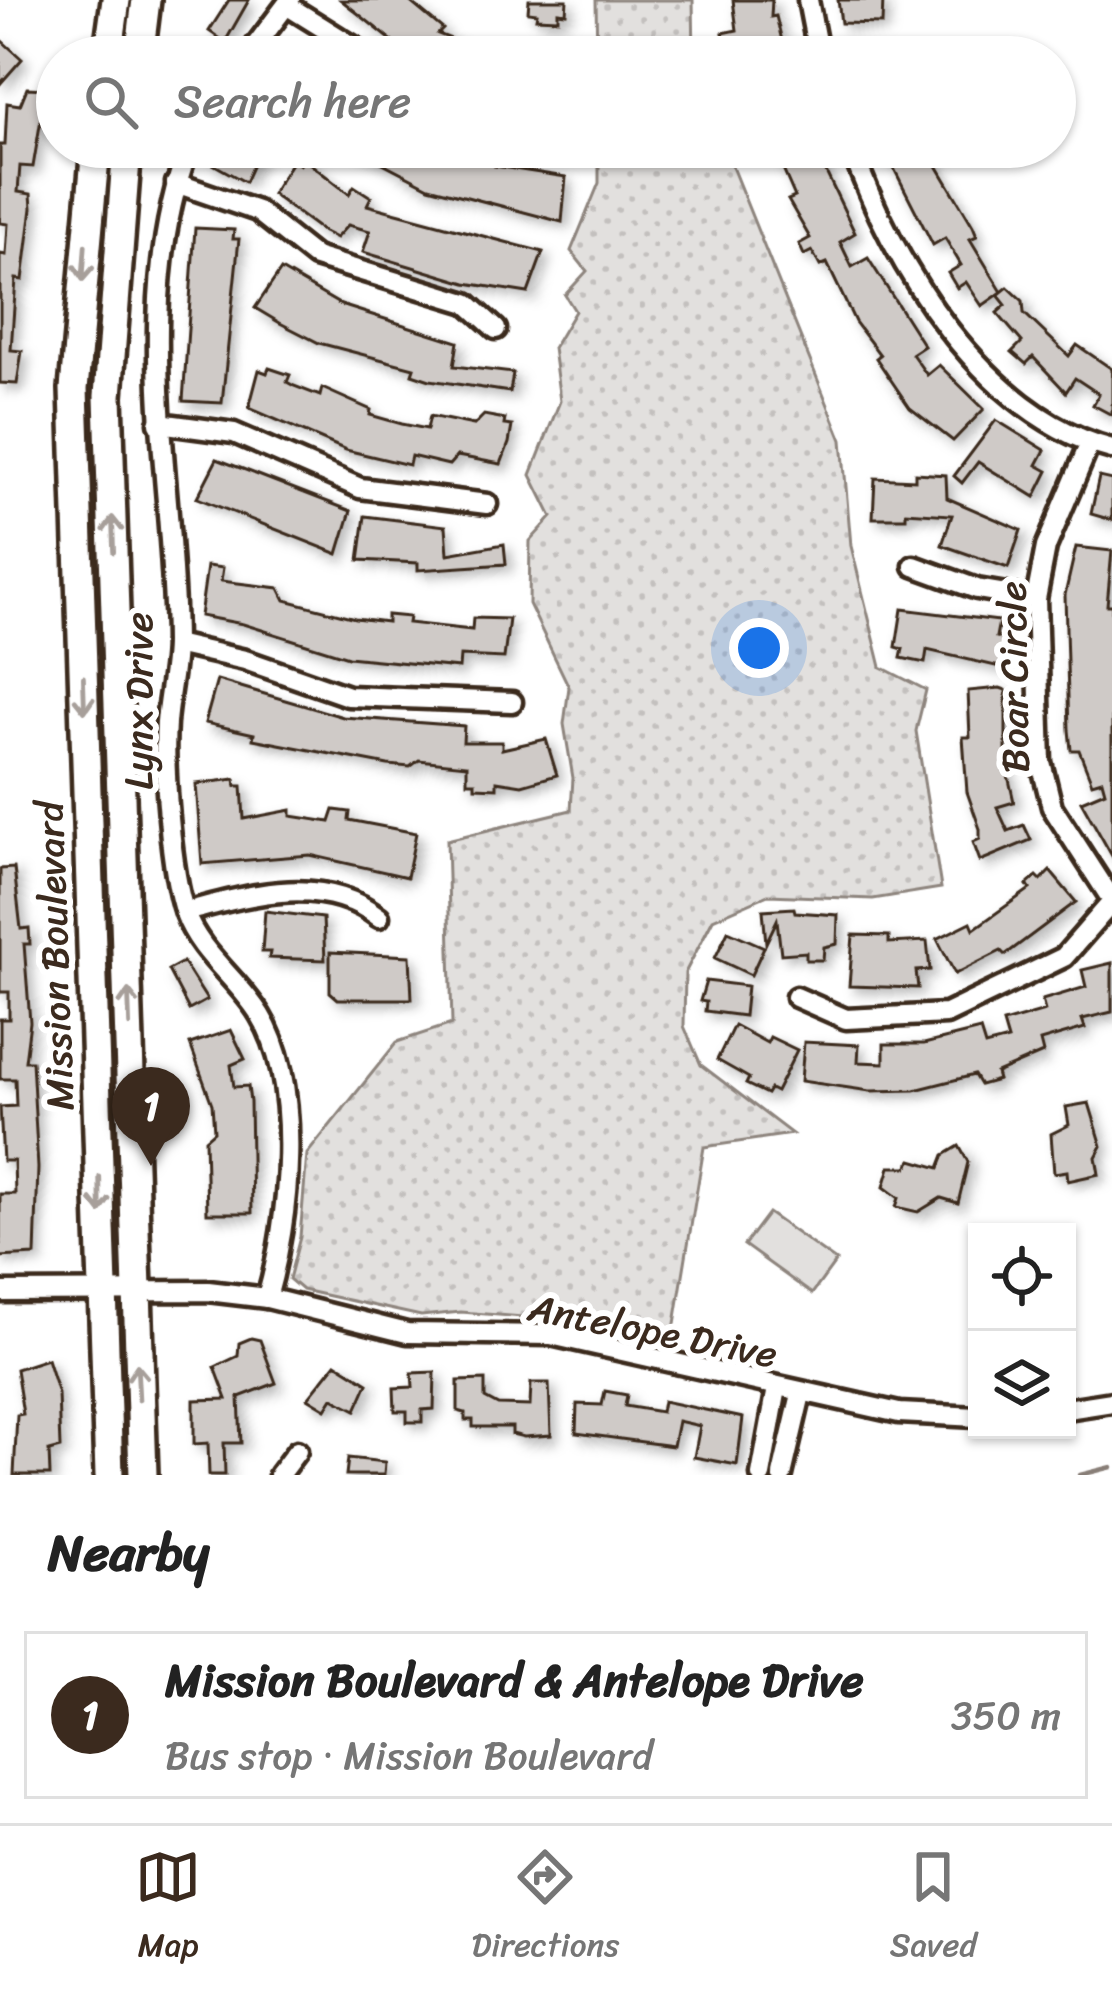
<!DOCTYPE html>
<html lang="en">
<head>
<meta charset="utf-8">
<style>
	body { margin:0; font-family:Sriracha,sans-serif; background:#f2f2f2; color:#222 }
	.controls { position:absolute; right:36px; bottom:36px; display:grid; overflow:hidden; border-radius:0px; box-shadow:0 3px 9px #0004 }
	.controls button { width:108px; height:108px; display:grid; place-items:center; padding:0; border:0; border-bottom:3px solid #e0e0e0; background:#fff; color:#222; font:60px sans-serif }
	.you { position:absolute; left:759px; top:648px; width:42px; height:42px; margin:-30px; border:9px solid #fff; border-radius:50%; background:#1a73e8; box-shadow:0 0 0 18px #1a73e833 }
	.badge { display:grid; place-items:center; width:78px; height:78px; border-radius:50%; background:#3b2a1e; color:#fff; font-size:39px; font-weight:700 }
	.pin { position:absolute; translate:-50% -99px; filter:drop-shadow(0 3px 6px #0008) }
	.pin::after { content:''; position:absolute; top:63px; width:42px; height:36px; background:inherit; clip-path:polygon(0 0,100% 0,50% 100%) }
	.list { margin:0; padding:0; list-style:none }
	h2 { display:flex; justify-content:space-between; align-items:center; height:156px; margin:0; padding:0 48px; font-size:51px }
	h2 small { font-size:39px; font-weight:400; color:#767676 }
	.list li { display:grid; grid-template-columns:78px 1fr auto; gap:36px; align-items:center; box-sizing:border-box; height:168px; margin:0 24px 24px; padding:0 24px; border:3px solid #e0e0e0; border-radius:0px }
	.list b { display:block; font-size:45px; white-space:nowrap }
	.list p { margin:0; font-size:39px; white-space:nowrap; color:#767676 }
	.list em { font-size:39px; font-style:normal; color:#767676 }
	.icon { flex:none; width:66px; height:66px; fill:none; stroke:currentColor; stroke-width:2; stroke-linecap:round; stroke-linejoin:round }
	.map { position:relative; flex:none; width:1112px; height:1475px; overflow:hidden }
	.search { position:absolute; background:#fff; box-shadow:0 3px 9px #0004; left:36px; right:36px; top:36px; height:132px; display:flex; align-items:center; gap:30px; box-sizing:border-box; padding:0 42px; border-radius:66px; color:#767676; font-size:45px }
	.sheet { height:348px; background:#fff }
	nav { display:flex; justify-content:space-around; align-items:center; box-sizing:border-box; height:168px; border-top:3px solid #e0e0e0; background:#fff; font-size:33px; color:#767676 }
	nav a { display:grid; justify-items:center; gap:6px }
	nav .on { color:#3b2a1e }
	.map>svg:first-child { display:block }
	.grass { fill:url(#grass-dots); stroke:#8e857e; stroke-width:3 }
	.garden { fill:#e2e0de; stroke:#8e857e; stroke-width:3 }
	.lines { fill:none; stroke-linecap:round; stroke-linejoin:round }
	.stream { stroke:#887e77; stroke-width:4.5 }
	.building { fill:#cfcac7; stroke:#3b2a1e; stroke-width:3; filter:url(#shadow) }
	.street-casing { stroke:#3b2a1e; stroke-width:27 }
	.primary-casing { stroke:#3b2a1e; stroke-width:36 }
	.street { stroke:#fff; stroke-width:18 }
	.primary { stroke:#fff; stroke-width:27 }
	.oneway { stroke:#a79f9a }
	.labels { text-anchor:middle; stroke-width:12; stroke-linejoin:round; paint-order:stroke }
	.street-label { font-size:39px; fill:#3b2a1e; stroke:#fff }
</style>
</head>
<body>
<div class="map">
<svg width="1112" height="1475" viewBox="0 0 1112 1475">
	<defs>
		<pattern id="grass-dots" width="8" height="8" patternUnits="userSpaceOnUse" patternTransform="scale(3)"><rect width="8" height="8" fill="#e2e0de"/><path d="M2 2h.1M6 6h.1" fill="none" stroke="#c3c0be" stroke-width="1.8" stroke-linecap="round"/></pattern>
		<filter id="shadow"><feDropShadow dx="6" dy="6" stdDeviation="6" flood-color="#0004"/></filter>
	</defs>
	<rect width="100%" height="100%" fill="#fff"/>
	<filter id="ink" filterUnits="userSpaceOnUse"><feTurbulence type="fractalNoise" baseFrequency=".00833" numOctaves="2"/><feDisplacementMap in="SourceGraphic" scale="24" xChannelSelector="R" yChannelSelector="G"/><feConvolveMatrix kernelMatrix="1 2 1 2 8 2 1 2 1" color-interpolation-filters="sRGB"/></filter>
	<g filter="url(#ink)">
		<g class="grass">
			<path d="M 596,0 L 693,0 L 694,57 L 597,57 Z"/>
			<path d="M 599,147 L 724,147 L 842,440 L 851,546 L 881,667 L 926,690 L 916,731 L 941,888 L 873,899 L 768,895 L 713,919 L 685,973 L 684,1026 L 701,1065 L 792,1134 L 704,1147 L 672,1342 L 523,1317 L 461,1312 L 421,1316 L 302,1290 L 289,1279 L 300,1237 L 307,1154 L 397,1042 L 452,1024 L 447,840 L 571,810 L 573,778 L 564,724 L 569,687 L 529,604 L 530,541 L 552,517 L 531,475 L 560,401 L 553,348 L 575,311 L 565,295 L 587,271 L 571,251 L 599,183 Z"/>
		</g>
		<path class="garden" d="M 768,1213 L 836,1261 L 812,1294 L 744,1245 Z"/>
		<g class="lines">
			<path class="stream" d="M 1080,1475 L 1112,1467"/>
		</g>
		<g class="building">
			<path d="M 229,0 L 249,0 L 225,42 L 209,31 Z"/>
			<path d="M 341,0 L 408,0 L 443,29 L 438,34 L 497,57 L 441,57 L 432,50 L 425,57 L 404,57 L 392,47 L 395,43 Z"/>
			<path d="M 529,0 L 567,0 L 566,13 L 558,12 L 558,19 L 536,18 L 537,13 L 528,12 Z"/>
			<path d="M 733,0 L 772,0 L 771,17 L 776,16 L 783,45 L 744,54 L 736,44 L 726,46 L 723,33 L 737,30 Z"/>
			<path d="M 838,0 L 883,0 L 882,24 L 841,23 Z"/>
			<path d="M 0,39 L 22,59 L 0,84 Z"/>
			<path d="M 27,88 L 46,89 L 33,167 L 20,166 L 18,192 L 31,194 L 32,208 L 23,280 L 16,279 L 11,350 L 22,351 L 17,384 L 0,383 L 0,254 L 6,255 L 8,224 L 0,223 L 0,145 L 5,145 L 7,103 L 20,105 Z"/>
			<path d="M 219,147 L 261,147 L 245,182 L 211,163 Z"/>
			<path d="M 352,147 L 408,147 L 419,153 L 421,147 L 454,147 L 497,160 L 495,166 L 566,177 L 562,222 L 429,187 Z"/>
			<path d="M 803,147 L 814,147 L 855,233 L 840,242 L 852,267 L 868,258 L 924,346 L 912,354 L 927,375 L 939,365 L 984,409 L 953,441 L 910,408 L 876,358 L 880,355 L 855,322 L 827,263 L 820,266 L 812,251 L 804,255 L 799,244 L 810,238 L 788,200 L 795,197 L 778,158 Z"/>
			<path d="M 883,147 L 926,147 L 973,226 L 977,236 L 970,239 L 1002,292 L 982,306 L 966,282 L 957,288 L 948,273 L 961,265 L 945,238 L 933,245 Z"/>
			<path d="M 304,159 L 349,194 L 354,186 L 371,197 L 367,205 L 543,252 L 528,293 L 466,283 L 363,252 L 370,231 L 348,225 L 336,238 L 322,231 L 272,194 L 293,160 L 300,165 Z"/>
			<path d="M 195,228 L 234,230 L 233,239 L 239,239 L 222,403 L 183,401 Z"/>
			<path d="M 281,270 L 341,305 L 458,342 L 454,366 L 513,373 L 510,392 L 430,380 L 412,374 L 414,368 L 319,343 L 280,323 L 255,308 Z"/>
			<path d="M 1008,287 L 1023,301 L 1024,313 L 1069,356 L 1077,345 L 1112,369 L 1112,415 L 1093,405 L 1099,394 L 1075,378 L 1066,392 L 1033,357 L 1026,364 L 1012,352 L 1022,342 L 997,313 L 1006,305 L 998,295 Z"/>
			<path d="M 269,368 L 290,375 L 287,382 L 294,386 L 320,396 L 322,388 L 371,410 L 370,415 L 402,424 L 427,429 L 430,416 L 474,425 L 484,415 L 505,419 L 504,425 L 512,426 L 509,443 L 501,464 L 457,456 L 449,465 L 411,456 L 409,465 L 346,450 L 249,408 L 259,370 L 267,373 Z"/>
			<path d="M 996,420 L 1045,450 L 1037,465 L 1048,471 L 1035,497 L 978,462 L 962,483 L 954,476 Z"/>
			<path d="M 217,459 L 351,511 L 338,554 L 197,498 Z"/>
			<path d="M 915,473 L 946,475 L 947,498 L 1021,530 L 1008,568 L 942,545 L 952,515 L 906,512 L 906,518 L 873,518 L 875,478 L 915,480 Z"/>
			<path d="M 1099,477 L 1112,480 L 1112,520 L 1091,514 Z"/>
			<path d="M 365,516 L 446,526 L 448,554 L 504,544 L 506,564 L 418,570 L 418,563 L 359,560 Z"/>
			<path d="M 1076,547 L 1112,551 L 1107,605 L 1112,605 L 1112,856 L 1081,801 L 1105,791 L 1102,780 L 1092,783 L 1079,750 L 1071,750 L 1069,730 L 1065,595 Z"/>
			<path d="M 207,566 L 223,568 L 221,581 L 279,588 L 285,600 L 355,618 L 387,622 L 387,615 L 409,617 L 408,623 L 472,630 L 473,618 L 509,619 L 504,658 L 460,656 L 459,668 L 348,657 L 243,624 L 200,616 Z"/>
			<path d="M 902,609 L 999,621 L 996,637 L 1009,639 L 1004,668 L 927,650 L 925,663 L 901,658 L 903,649 L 896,647 Z"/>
			<path d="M 217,680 L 343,717 L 464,726 L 463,742 L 502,742 L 502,749 L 546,739 L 557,775 L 522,785 L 497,781 L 497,788 L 475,787 L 475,782 L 467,782 L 467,765 L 419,760 L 410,767 L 388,765 L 253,739 L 254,734 L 205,723 Z"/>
			<path d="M 1000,688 L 1006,690 L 1006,766 L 1014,802 L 997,807 L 1008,831 L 1024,825 L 1031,840 L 980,861 L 973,842 L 980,839 L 980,829 L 967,792 L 963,737 L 970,737 L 968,691 Z"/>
			<path d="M 235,779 L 236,786 L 242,786 L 244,819 L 291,810 L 291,816 L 330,822 L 334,810 L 350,812 L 349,820 L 416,833 L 407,877 L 310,855 L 202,864 L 196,784 Z"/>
			<path d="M 14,868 L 21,929 L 29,928 L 30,944 L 24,944 L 30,1022 L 25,1061 L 32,1061 L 38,1168 L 35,1255 L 0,1257 L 0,1194 L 15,1194 L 14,1161 L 3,1161 L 0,1107 L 16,1106 L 15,1079 L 0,1079 L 0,1019 L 9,1019 L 9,992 L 0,992 L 0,869 Z"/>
			<path d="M 1050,871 L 1076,902 L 1005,955 L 1001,951 L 955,974 L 937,939 L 971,922 L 974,929 L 1030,889 L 1027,885 L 1037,876 L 1041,880 Z"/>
			<path d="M 794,908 L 795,912 L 838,915 L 837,944 L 824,947 L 823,960 L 806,960 L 806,952 L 781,954 L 777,920 L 766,943 L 763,910 Z"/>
			<path d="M 265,911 L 323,918 L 325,960 L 269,958 L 270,952 L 262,952 Z"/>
			<path d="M 728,931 L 764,947 L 751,975 L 715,958 Z"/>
			<path d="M 853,935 L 889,936 L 889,943 L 927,941 L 930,970 L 916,971 L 918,988 L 849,986 Z"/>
			<path d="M 330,952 L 410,956 L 412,999 L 338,999 L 330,992 Z"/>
			<path d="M 183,962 L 207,1000 L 189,1010 L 168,970 Z"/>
			<path d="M 1112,963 L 1112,1012 L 1082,1019 L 1085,1028 L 1040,1041 L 1043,1053 L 996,1073 L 998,1080 L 980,1085 L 974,1075 L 915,1090 L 870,1091 L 801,1081 L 804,1042 L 859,1045 L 858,1062 L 884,1063 L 884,1044 L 924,1044 L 980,1030 L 985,1046 L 1008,1040 L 1003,1023 L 1045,1011 L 1042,1000 L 1086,987 L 1082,970 Z"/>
			<path d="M 706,981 L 747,986 L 744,1016 L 705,1011 L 706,1002 L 700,1001 Z"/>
			<path d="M 734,1025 L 767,1043 L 770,1037 L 797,1050 L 776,1092 L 770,1089 L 767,1094 L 746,1084 L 749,1078 L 717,1060 Z"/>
			<path d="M 231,1030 L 245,1059 L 231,1065 L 234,1087 L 248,1086 L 250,1102 L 252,1213 L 207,1213 L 205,1139 L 214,1131 L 212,1104 L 190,1044 Z"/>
			<path d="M 1089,1103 L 1102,1146 L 1096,1157 L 1099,1174 L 1068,1181 L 1067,1171 L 1054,1173 L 1051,1134 L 1069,1125 L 1066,1107 Z"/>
			<path d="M 959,1146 L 968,1162 L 958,1203 L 941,1198 L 918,1212 L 896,1207 L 899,1198 L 884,1187 L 890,1167 L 907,1167 L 912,1160 L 939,1168 L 944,1155 Z"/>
			<path d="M 251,1338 L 260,1340 L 276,1383 L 239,1397 L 241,1443 L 224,1443 L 225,1475 L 209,1475 L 208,1443 L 194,1444 L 194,1400 L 227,1399 L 215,1367 L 238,1356 L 239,1343 Z"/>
			<path d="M 47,1359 L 58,1394 L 60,1448 L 49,1451 L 50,1475 L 14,1475 L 17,1415 L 23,1414 L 16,1369 Z"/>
			<path d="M 336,1363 L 368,1383 L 356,1410 L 333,1398 L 326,1409 L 308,1398 Z"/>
			<path d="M 435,1372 L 434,1409 L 422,1410 L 422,1422 L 407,1422 L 407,1411 L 395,1411 L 394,1388 L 413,1387 L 412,1373 Z"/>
			<path d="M 485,1380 L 485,1398 L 498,1405 L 530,1406 L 531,1383 L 549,1383 L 551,1435 L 524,1437 L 512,1434 L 512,1427 L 473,1427 L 473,1420 L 465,1420 L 465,1413 L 458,1411 L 458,1381 Z"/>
			<path d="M 605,1391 L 627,1395 L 625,1406 L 661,1412 L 663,1401 L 743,1418 L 737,1465 L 694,1457 L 700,1426 L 678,1421 L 673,1446 L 576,1433 L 577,1404 L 602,1405 Z"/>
			<path d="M 348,1458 L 385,1462 L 384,1475 L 346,1475 Z"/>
		</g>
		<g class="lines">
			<defs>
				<g id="street">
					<path d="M 808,0 L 819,57"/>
					<path d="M 288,6 L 370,57"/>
					<path d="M 247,57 L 290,0"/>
					<path d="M 189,147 C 129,306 174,478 175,642 C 175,669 168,696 166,723 C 163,767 171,873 185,913 C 199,953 239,980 260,1015 C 304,1087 289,1221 267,1298"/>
					<path d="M 851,147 C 892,264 983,415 1112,449"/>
					<path d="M 176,183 L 257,211 L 315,257 L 467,303 L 496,329"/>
					<path d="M 159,423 L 234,433 L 360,488 L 487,504"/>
					<path d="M 1090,443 L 1046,547 L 1036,599 L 1041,762 L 1052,807 L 1112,900"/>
					<path d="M 914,566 L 977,589 L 1036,599"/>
					<path d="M 175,644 L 245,660 L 348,696 L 512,702"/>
					<path d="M 185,912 C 249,895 322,873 379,917"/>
					<path d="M 796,997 L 846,1019 L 946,1014 L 1064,957 L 1112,902"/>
					<path d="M 0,1292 L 208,1291 L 267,1298 L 407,1333 L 551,1335 L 899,1413 L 977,1417"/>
					<path d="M 1067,1409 L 1112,1402"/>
					<path d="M 279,1475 L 297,1451"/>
					<path d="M 761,1475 L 777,1388"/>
					<path d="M 782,1475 L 801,1394"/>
				</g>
				<g id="primary">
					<path d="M 108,57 L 116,0"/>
					<path d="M 139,57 L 146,0"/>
					<path d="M 96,147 L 74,389 L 109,1475"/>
					<path d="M 127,147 L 108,396 L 143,1475"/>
				</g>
			</defs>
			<use href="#street" class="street-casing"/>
			<use href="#primary" class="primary-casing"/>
			<use href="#street" class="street"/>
			<use href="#primary" class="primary"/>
		</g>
		<defs><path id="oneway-shaft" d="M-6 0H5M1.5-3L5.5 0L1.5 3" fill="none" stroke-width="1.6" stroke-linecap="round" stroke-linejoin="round" transform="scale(3)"/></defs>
		<g class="oneway">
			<use href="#oneway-shaft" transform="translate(84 263) rotate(94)"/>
			<use href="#oneway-shaft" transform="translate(113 534) rotate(-92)"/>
			<use href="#oneway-shaft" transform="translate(84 695) rotate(88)"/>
			<use href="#oneway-shaft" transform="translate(129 1007) rotate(-92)"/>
			<use href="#oneway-shaft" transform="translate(100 1195) rotate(89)"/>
			<use href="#oneway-shaft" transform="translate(138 1382) rotate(-93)"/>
		</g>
	</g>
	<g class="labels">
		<g class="street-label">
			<text transform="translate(1013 677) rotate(-91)" y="14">Boar Circle</text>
			<text transform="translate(138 701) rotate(-90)" y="14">Lynx Drive</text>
			<text transform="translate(54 956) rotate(-92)" y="14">Mission Boulevard</text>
			<text transform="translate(653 1330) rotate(11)" y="14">Antelope Drive</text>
		</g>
	</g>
</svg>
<div class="controls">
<button><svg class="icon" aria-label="locate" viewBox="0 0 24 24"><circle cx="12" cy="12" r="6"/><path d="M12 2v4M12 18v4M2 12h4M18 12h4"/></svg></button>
<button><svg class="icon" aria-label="layers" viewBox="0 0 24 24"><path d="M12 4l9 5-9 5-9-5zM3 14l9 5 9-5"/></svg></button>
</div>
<div class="you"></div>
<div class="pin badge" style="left:151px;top:1166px">1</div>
<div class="search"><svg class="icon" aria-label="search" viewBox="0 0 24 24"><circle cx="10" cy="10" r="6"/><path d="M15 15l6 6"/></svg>Search here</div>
</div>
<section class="sheet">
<h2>Nearby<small></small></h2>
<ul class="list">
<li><span class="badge">1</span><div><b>Mission Boulevard &amp; Antelope Drive</b><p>Bus stop · Mission Boulevard</p></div><em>350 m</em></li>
</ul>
</section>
<nav>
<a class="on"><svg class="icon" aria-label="map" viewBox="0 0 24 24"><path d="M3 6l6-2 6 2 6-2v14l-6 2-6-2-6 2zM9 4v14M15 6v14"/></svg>Map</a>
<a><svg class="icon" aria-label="directions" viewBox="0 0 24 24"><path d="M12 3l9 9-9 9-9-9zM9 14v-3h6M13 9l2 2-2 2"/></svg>Directions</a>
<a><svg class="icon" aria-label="saved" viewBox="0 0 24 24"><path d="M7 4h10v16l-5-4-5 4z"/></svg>Saved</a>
</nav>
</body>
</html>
